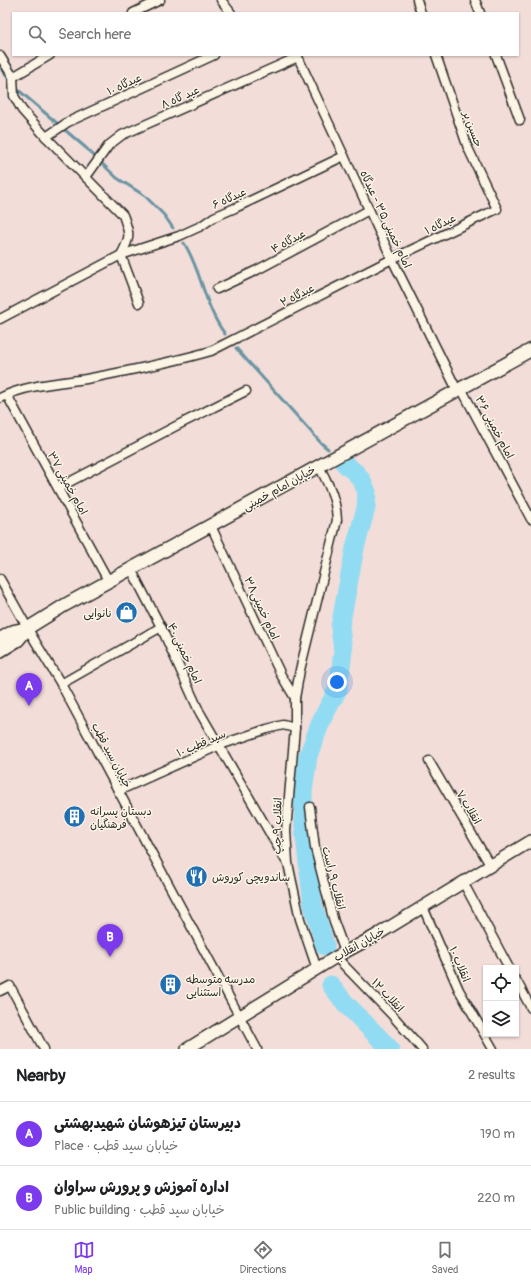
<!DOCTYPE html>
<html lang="en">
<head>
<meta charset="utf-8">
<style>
	body { margin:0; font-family:Pangolin,"Playpen Sans Arabic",sans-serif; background:#f2f2f2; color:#202124 }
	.controls { position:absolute; right:12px; bottom:12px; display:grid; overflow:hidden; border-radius:0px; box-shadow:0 1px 3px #0004 }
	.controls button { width:36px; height:36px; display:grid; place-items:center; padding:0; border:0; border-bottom:1px solid #e0e0e0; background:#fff; color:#202124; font:20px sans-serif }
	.you { position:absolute; left:337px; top:682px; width:14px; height:14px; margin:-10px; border:3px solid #fff; border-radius:50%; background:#1a73e8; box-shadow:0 0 0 6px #1a73e833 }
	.badge { display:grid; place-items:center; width:26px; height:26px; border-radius:50%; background:#7c3aed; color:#fff; font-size:13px; font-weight:700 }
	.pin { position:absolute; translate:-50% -33px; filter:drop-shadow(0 1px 2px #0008) }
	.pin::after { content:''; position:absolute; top:21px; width:14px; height:12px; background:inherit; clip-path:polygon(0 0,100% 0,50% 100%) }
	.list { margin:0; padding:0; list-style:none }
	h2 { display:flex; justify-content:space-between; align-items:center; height:52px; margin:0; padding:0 16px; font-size:17px }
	h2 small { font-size:13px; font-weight:400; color:#757577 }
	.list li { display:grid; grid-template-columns:26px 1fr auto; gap:12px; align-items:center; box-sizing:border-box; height:64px; padding:0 16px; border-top:1px solid #e0e0e0 }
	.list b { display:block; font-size:15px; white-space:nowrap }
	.list p { margin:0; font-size:13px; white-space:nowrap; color:#757577 }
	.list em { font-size:13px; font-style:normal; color:#757577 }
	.icon { flex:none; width:22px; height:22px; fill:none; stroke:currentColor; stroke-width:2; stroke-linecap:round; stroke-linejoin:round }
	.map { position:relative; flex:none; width:531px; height:1049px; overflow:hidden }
	.search { position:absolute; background:#fff; box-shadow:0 1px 3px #0004; left:12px; right:12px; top:12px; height:44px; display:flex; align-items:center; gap:10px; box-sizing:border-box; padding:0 14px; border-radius:0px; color:#757577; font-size:15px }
	.sheet { height:180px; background:#fff }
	nav { display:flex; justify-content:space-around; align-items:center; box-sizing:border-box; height:56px; border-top:1px solid #e0e0e0; background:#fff; font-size:11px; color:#757577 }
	nav a { display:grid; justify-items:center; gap:2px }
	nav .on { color:#7c3aed }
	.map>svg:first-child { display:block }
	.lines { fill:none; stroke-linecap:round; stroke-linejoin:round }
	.stream { stroke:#6995a3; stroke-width:3 }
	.river { stroke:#92dcf3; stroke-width:19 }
	.minor-casing { stroke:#2b2b2b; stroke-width:11 }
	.tertiary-casing { stroke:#2b2b2b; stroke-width:14 }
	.secondary-casing { stroke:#2b2b2b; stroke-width:15 }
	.minor { stroke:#fcf5e5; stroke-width:8 }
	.tertiary { stroke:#fcf5e5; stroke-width:11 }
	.secondary { stroke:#fcf5e5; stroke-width:12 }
	.labels { text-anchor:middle; stroke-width:3; stroke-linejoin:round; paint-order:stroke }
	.street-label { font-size:11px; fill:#2b2b2b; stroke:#fcf5e5 }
	.poi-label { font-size:11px; fill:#2b2b2b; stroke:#fcf5e5; text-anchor:start }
</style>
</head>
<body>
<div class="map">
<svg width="531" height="1049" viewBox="0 0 531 1049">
	<rect width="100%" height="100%" fill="#f3ddd8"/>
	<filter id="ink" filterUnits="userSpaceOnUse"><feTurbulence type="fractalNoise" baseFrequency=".025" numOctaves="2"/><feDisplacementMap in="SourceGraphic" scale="8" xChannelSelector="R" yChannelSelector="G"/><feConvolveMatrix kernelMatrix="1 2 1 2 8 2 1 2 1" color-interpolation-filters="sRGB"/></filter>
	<g filter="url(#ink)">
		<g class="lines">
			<g class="stream">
				<path d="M 0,67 L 12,84"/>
				<path d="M 16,88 L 86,148 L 117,178 L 145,196 L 164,215 L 173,228"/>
				<path d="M 184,243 C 202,271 204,307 225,334"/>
				<path d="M 236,348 L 321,443 L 328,449"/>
			</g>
			<g class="river">
				<path d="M 325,946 L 313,905 L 304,829 L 303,792 L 308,756 L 322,719 L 338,689 L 343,651 L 340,627 L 355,548 L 366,508 L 367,492 L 362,481 L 356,473 L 344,463"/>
				<path d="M 331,985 L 345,1003 L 390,1049"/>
			</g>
			<defs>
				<g id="minor">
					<path d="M 221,0 L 231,13"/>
					<path d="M 417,0 L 421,13"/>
					<path d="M 475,0 L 480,13"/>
					<path d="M 133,13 L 160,0"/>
					<path d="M 297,55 L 392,259 L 457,390"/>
					<path d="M 496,55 L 520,120"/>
					<path d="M 0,56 L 13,77 L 14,96 L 22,110 L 46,137 L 123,215 C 130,235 131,236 121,255 L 139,303"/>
					<path d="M 13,77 L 50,55"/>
					<path d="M 46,137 L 68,122 L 214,55"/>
					<path d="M 86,177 L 109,145 L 122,135 L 298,57"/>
					<path d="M 217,289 L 257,270 L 369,210"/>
					<path d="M 0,319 L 121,255 L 179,236 L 201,226 L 214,217 L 235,208 L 344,156"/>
					<path d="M 461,388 L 531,519"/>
					<path d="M 7,395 L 109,582"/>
					<path d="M 0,398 C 24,385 59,383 86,379 C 128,371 170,363 211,351 L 392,259 L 497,209 L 468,148 L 436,55"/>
					<path d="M 58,488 L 176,426 L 246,391"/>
					<path d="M 211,526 L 281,675 L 295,698"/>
					<path d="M 131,569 L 161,627 L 199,711 L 286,861"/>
					<path d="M 0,579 L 32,636 L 61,684 L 257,1049"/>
					<path d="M 61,684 L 161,627"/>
					<path d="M 429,761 L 490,865"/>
					<path d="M 118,791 L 220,745 L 267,729 L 283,725 L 295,728"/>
					<path d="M 310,807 L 315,848 L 334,922 L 345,952"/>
					<path d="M 463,882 L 509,968"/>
					<path d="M 423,907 L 459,990 L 493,1049"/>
					<path d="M 336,957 L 393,1016 L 422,1049"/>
					<path d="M 317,969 L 300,919 L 292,882 L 288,863 L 286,831 L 295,728 L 295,698 L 300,670 L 337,520 C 336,497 329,486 319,466"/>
					<path d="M 516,980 L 531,1008"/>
					<path d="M 0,991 L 10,986 L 44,1049"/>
				</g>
				<path id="tertiary" d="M 187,1049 L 336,957 L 375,936 L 531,841"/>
				<g id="secondary">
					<path d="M 0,639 L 14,631 L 28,628"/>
					<path d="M 0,651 L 18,640 L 28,628 L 65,605 L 531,350"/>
				</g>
			</defs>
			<use href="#minor" class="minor-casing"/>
			<use href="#tertiary" class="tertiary-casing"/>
			<use href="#secondary" class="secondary-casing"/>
			<use href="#minor" class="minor"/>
			<use href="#tertiary" class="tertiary"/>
			<use href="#secondary" class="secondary"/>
		</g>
	</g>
	<defs>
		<symbol id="shop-disc" viewBox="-11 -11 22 22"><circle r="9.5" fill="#1f6fb2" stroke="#fcf5e5"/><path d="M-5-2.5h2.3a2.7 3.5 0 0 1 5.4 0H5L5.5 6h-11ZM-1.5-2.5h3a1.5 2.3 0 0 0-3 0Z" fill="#fff"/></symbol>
		<symbol id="building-disc" viewBox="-11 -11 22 22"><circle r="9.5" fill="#1f6fb2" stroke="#fcf5e5"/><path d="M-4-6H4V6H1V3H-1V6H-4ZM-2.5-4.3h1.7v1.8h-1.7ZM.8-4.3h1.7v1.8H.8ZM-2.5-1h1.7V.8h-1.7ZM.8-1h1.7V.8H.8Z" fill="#fff"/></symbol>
		<symbol id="restaurant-disc" viewBox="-11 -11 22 22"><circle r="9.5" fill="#1f6fb2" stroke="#fcf5e5"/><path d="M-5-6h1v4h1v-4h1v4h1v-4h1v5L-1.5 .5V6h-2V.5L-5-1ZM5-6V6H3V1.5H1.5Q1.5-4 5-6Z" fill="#fff"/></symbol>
	</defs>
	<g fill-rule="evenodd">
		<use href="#shop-disc" x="114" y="600" width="25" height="25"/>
		<use href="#building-disc" x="62" y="804" width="25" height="25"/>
		<use href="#restaurant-disc" x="184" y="864" width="25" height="25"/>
		<use href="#building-disc" x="158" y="972" width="25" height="25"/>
	</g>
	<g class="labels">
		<g class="street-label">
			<text transform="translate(124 84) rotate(-25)" y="4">عیدگاه ۱۰</text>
			<text transform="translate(180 97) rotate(-24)" y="4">عید گاه ۸</text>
			<text transform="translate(473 129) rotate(70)" y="4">حسین بر</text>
			<text transform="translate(229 198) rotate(-24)" y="4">عیدگاه ۶</text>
			<text transform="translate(386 219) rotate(65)" y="4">امام خمینی ۳۵ - عیدگاه</text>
			<text transform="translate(440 224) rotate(-26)" y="4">عیدگاه ۱</text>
			<text transform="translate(288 241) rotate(-28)" y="4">عیدگاه ۴</text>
			<text transform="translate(297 295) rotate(-27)" y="4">عیدگاه ۲</text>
			<text transform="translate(495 427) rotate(62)" y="4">امام خمینی ۳۶</text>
			<text transform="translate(68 483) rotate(61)" y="4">امام خمینی ۳۷</text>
			<text transform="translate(279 488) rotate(-29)" y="4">خیابان امام خمینی</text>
			<text transform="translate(262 608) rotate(65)" y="4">امام خمینی۳۸</text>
			<text transform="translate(185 653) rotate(65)" y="4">امام خمینی ۴۰</text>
			<text transform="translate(201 743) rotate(-23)" y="4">سید قطب ۱۰</text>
			<text transform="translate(112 755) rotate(62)" y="4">خیابان سید قطب</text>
			<text transform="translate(469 807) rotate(59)" y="4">انقلاب ۷</text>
			<text transform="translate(277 826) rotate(-89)" y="4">انقلاب ۹ چپ</text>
			<text transform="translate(334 878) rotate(76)" y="4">انقلاب ۹ راست</text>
			<text transform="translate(359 944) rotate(-30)" y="4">خیابان انقلاب</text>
			<text transform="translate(460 964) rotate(67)" y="4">انقلاب ۱۰</text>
			<text transform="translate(388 995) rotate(47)" y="4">انقلاب ۱۲</text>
		</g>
		<g class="poi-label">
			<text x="112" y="617" text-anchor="end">نانوایی</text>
			<text x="90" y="815">دبستان پسرانه<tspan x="90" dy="13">فرهنگیان</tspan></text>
			<text x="212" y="881">ساندویچی کوروش</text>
			<text x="186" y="983">مدرسه متوسطه<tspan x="186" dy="13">استثنایی</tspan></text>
		</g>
	</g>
</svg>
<div class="controls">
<button><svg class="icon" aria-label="locate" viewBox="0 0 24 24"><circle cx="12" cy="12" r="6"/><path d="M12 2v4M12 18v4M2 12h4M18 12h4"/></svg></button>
<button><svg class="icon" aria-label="layers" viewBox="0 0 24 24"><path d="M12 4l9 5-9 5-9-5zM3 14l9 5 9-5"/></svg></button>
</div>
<div class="you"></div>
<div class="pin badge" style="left:29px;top:706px">A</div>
<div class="pin badge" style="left:110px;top:957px">B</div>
<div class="search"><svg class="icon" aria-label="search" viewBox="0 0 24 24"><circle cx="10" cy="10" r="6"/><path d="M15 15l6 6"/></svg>Search here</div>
</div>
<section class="sheet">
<h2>Nearby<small>2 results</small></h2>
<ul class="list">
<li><span class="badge">A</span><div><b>دبیرستان تیزهوشان شهیدبهشتی</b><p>Place · خیابان سید قطب</p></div><em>190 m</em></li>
<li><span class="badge">B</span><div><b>اداره آموزش و پرورش سراوان</b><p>Public building · خیابان سید قطب</p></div><em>220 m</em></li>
</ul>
</section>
<nav>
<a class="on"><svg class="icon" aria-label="map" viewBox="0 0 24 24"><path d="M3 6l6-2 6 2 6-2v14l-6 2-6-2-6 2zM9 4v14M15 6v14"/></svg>Map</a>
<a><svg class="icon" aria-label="directions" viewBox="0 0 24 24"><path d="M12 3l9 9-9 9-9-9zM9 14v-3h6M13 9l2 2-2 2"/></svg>Directions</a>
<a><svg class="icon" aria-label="saved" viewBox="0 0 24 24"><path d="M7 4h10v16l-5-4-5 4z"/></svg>Saved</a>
</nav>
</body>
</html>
